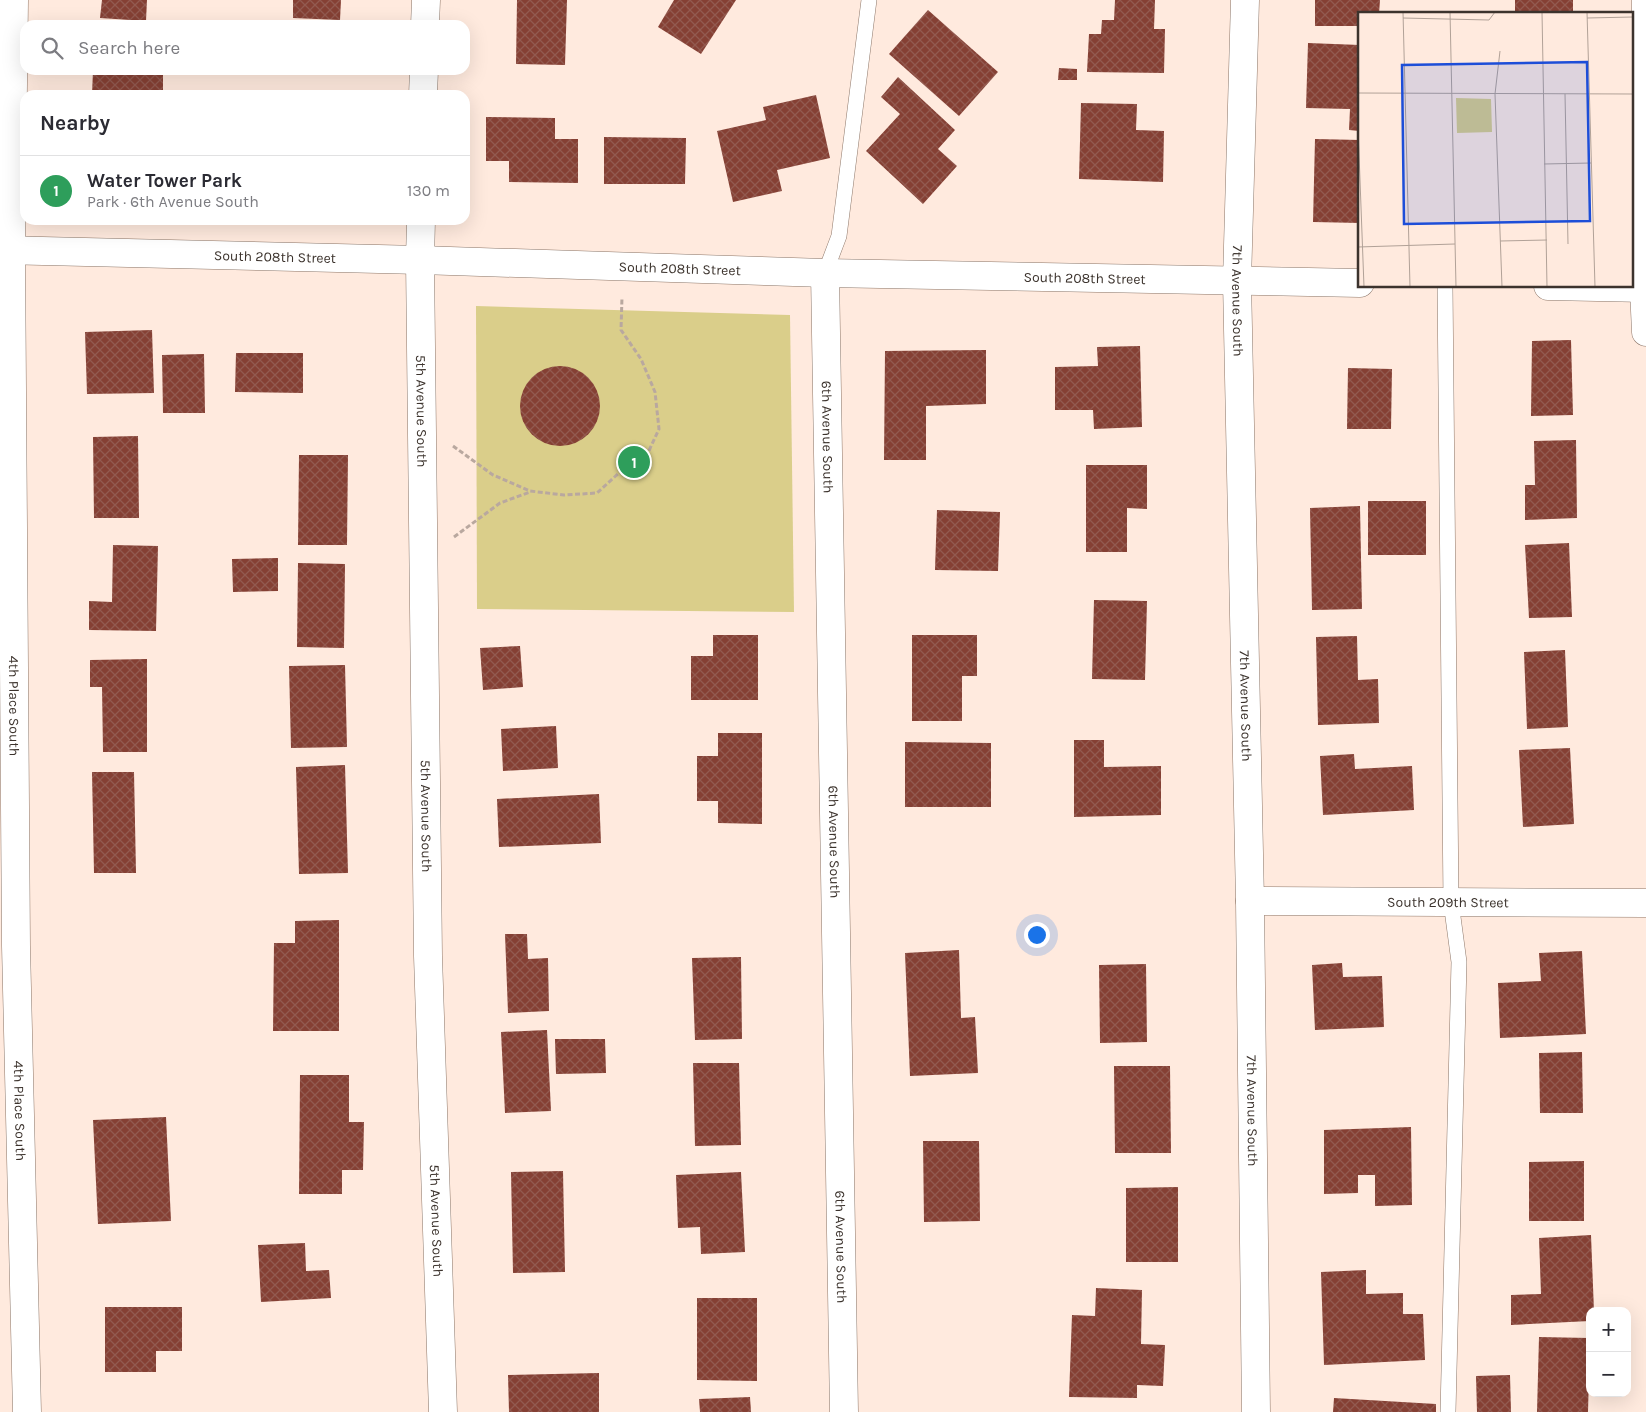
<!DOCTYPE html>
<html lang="en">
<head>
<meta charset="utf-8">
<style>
	body { margin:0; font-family:Karla,sans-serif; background:#f2f2f3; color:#2b2b33 }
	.controls { position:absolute; right:15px; bottom:15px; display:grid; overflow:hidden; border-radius:10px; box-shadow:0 5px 20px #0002 }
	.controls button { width:45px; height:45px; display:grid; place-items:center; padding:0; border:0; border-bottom:1px solid #e1e1e2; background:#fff; color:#2b2b33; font:25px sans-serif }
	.you { position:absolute; left:1036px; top:934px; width:18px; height:18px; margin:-12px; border:4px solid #fff; border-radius:50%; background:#1a73e8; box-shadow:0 0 0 8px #1a73e833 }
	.badge { display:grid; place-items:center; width:32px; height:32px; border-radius:50%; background:#7b4ac2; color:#fff; font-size:16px; font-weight:700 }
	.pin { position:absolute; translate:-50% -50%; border:2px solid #fff; box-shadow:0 1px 5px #0006 }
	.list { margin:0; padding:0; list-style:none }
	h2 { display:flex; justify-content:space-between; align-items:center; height:65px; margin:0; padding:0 20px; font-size:21px }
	h2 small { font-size:16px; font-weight:400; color:#7c7c81 }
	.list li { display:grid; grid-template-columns:32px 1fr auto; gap:15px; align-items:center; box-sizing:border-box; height:70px; padding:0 20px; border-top:1px solid #e1e1e2 }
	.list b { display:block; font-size:19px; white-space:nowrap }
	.list p { margin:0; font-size:16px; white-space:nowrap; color:#7c7c81 }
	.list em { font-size:16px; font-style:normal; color:#7c7c81 }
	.icon { flex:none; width:28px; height:28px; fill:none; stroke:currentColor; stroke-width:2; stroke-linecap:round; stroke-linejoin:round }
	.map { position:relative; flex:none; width:1646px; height:1412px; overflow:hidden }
	.search { position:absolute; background:#fff; box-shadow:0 5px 20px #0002; left:20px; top:20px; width:450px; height:55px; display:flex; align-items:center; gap:12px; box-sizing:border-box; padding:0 18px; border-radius:15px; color:#7c7c81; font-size:19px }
	.panel { position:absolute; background:#fff; box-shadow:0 5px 20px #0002; left:20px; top:90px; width:450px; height:135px; border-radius:15px }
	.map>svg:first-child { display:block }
	.green { fill:#dace8a }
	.building { fill:url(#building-cross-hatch) }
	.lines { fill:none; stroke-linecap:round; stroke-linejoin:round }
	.service-casing { stroke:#8c7668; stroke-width:16 }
	.minor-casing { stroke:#8c7668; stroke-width:29 }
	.tertiary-casing { stroke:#8c7668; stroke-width:29 }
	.path { stroke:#b9a89f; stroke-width:3; stroke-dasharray:5 2.5; stroke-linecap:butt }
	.service { stroke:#fff; stroke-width:15 }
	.minor { stroke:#fff; stroke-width:28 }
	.tertiary { stroke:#fff; stroke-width:28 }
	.labels { text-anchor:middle; stroke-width:5; stroke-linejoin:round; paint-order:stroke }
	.street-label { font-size:14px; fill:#3c332d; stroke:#ffeade }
	.inset-road { fill:none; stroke:#b1a197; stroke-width:1 }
	.view { fill:#1d4ed8; fill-opacity:0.15; stroke:#1d4ed8; stroke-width:2.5 }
	.inset-edge { fill:none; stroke:#3c332d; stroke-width:2.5 }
</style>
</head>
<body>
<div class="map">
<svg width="1646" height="1412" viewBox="0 0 1646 1412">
	<defs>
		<pattern id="building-cross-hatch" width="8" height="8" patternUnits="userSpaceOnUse" patternTransform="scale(1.25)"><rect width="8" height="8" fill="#854034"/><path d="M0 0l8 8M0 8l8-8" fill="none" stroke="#925a50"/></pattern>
	</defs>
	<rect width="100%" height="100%" fill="#ffeade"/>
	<path class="green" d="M 476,306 L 790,315 L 794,612 L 477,609 Z"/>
	<g class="building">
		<path d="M 102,0 L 147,0 L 146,21 L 100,18 Z"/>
		<path d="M 293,0 L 341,0 L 340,20 L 293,18 Z"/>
		<path d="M 517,0 L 567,0 L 565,65 L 516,64 Z"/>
		<path d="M 674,0 L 736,0 L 701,54 L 658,27 Z"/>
		<path d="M 1115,0 L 1155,0 L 1154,29 L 1165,29 L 1164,73 L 1087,72 L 1089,34 L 1101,34 L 1102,20 L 1114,20 Z"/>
		<path d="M 1315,0 L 1380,0 L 1379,14 L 1360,14 L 1360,26 L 1315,26 Z"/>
		<path d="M 1515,0 L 1573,0 L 1573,12 L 1515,11 Z"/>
		<path d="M 928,10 L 998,72 L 959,116 L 889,54 Z"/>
		<path d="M 1308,43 L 1360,45 L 1360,131 L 1349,130 L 1350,109 L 1306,108 Z"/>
		<path d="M 1059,68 L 1077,69 L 1077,80 L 1058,80 Z"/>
		<path d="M 93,70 L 163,70 L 163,95 L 92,95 Z"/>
		<path d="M 898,77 L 955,130 L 938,149 L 957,166 L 923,204 L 866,151 L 900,114 L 881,97 Z"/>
		<path d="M 816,95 L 830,158 L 777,170 L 782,191 L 733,202 L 717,131 L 766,120 L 763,107 Z"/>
		<path d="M 1081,103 L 1137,104 L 1136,130 L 1164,131 L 1163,182 L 1079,179 Z"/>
		<path d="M 486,117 L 555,118 L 555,139 L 578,139 L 578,183 L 509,182 L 509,161 L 486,161 Z"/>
		<path d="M 604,137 L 686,138 L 685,184 L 604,184 Z"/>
		<path d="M 1315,139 L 1360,140 L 1360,223 L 1313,222 Z"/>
		<path d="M 152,330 L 154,393 L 87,394 L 85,332 Z"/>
		<path d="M 1571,340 L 1573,415 L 1531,416 L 1532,341 Z"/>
		<path d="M 1140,346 L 1142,427 L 1094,429 L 1093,410 L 1055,410 L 1055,367 L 1098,366 L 1097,347 Z"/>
		<path d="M 986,350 L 986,404 L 926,406 L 926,460 L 884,460 L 885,351 Z"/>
		<path d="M 236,353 L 303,353 L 303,393 L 235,392 Z"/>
		<path d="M 204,354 L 205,413 L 163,413 L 162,355 Z"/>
		<circle cx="560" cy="406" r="40"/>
		<path d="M 1348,368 L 1392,369 L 1391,429 L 1347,429 Z"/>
		<path d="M 138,436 L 139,518 L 94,518 L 93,437 Z"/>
		<path d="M 1576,440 L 1577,518 L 1525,520 L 1525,485 L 1535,485 L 1534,441 Z"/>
		<path d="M 299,455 L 348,455 L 347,545 L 298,545 Z"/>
		<path d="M 1086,465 L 1147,465 L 1147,509 L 1127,508 L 1127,552 L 1086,552 Z"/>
		<rect x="1368" y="501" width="58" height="54"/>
		<path d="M 1360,506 L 1362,609 L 1312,610 L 1310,508 Z"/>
		<path d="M 937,510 L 1000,512 L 998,571 L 935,570 Z"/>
		<path d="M 1569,543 L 1572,617 L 1529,618 L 1525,545 Z"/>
		<path d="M 113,545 L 158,546 L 156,631 L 89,630 L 89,601 L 112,602 Z"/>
		<path d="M 278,558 L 278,591 L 233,592 L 232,559 Z"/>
		<path d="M 298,563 L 345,564 L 344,648 L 297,647 Z"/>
		<path d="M 1094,600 L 1147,601 L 1145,680 L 1092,679 Z"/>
		<path d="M 713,635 L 758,635 L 758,700 L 691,700 L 691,656 L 713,656 Z"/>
		<path d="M 912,635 L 977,635 L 977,676 L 962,676 L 962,721 L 912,721 Z"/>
		<path d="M 1357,636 L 1358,680 L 1378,679 L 1379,723 L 1318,725 L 1316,637 Z"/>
		<path d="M 520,646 L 523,687 L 483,690 L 480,648 Z"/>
		<path d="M 1565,650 L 1568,727 L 1527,729 L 1524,652 Z"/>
		<path d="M 147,659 L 147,752 L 103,752 L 102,687 L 90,687 L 90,660 Z"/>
		<path d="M 345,665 L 347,747 L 291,748 L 289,666 Z"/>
		<path d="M 556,726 L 558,768 L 503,771 L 501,729 Z"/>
		<path d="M 718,733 L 762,733 L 762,824 L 718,823 L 718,801 L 697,801 L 697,756 L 718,756 Z"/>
		<path d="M 1074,740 L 1104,740 L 1104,767 L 1161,766 L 1161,815 L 1074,817 Z"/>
		<path d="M 905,742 L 991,743 L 991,807 L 905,807 Z"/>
		<path d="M 1570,748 L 1574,824 L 1523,827 L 1519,750 Z"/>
		<path d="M 1354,754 L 1355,769 L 1412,766 L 1414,810 L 1323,815 L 1320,756 Z"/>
		<path d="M 345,765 L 348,873 L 299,874 L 296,767 Z"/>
		<path d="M 92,772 L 134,772 L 136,873 L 94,873 Z"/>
		<path d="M 599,794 L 601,843 L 499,847 L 497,799 Z"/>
		<path d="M 339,920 L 339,1031 L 273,1031 L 274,943 L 295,943 L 295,921 Z"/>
		<path d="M 505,934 L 527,934 L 528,959 L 548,958 L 549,1011 L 508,1013 Z"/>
		<path d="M 959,950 L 961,1018 L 975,1017 L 978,1073 L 910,1076 L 905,953 Z"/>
		<path d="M 1582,951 L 1586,1034 L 1500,1038 L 1498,983 L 1541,981 L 1539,953 Z"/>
		<path d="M 741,957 L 742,1039 L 695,1040 L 692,958 Z"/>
		<path d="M 1342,963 L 1343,977 L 1382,976 L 1384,1027 L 1315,1030 L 1312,965 Z"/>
		<path d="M 1146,964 L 1147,1042 L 1100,1043 L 1099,965 Z"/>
		<path d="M 547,1030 L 551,1111 L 505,1113 L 501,1032 Z"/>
		<path d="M 555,1039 L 605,1039 L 606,1073 L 556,1074 Z"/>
		<path d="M 1582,1052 L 1583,1113 L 1540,1113 L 1539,1053 Z"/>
		<path d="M 693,1063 L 739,1063 L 741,1145 L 695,1146 Z"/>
		<path d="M 1114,1066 L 1170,1066 L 1171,1153 L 1115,1153 Z"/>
		<path d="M 300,1075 L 349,1075 L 349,1122 L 364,1122 L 363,1170 L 342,1170 L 342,1194 L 299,1194 Z"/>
		<path d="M 166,1117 L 171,1221 L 98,1224 L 93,1120 Z"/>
		<path d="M 1411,1127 L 1412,1205 L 1375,1206 L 1375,1175 L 1358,1175 L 1358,1193 L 1324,1194 L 1324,1130 Z"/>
		<path d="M 923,1141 L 979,1141 L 980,1221 L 924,1222 Z"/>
		<path d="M 1584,1161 L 1584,1221 L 1529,1221 L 1529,1162 Z"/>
		<path d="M 563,1171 L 565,1272 L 513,1273 L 511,1172 Z"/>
		<path d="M 741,1172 L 745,1252 L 701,1254 L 700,1227 L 678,1228 L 676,1175 Z"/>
		<path d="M 1178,1187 L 1178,1262 L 1126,1262 L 1126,1188 Z"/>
		<path d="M 1591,1235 L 1594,1311 L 1590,1311 L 1590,1321 L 1511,1325 L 1511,1295 L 1541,1294 L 1539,1238 Z"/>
		<path d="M 305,1243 L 306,1271 L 329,1270 L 331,1298 L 261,1302 L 258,1245 Z"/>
		<path d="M 1366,1270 L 1366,1294 L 1403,1293 L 1403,1314 L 1423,1314 L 1425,1360 L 1324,1365 L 1321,1272 Z"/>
		<path d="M 1096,1288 L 1142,1290 L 1141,1344 L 1165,1345 L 1163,1386 L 1137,1385 L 1137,1398 L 1069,1397 L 1072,1315 L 1095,1316 Z"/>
		<path d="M 697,1298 L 757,1298 L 757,1381 L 697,1380 Z"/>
		<path d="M 105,1307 L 182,1307 L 182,1351 L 156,1351 L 156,1372 L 105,1372 Z"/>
		<path d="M 1539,1337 L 1590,1338 L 1588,1412 L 1537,1412 Z"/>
		<path d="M 599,1373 L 599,1412 L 509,1412 L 508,1375 Z"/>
		<path d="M 1510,1375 L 1511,1412 L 1477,1412 L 1476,1376 Z"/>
		<path d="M 750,1397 L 751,1412 L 700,1412 L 699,1399 Z"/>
		<path d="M 1334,1398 L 1436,1404 L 1436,1412 L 1333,1412 Z"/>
	</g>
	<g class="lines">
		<defs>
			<g id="service">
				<path d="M 825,273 L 839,236 L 869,0"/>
				<path d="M 1445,286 L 1451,902 L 1459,962 L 1448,1412"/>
			</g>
			<g id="minor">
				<path id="s1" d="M 14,0 L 11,250 L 16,946 L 27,1412"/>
				<path id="s2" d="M 1245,0 L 1237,281 L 1250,901 L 1256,1412"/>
				<path d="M 1646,0 L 1644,288 L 1646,332"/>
				<path d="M 425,25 L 426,0"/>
				<path d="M 423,95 L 424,70"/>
				<path id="s3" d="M 421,220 L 420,260 L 428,956 L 443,1412"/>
				<path id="s4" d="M 825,273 L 844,1412"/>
				<path id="s5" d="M 1250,901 L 1646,903"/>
			</g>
			<g id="tertiary">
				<path id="s6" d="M 0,250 L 420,260 L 825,273 L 1360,283"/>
				<path d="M 1548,286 L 1646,288"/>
			</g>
		</defs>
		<use href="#service" class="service-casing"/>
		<use href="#minor" class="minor-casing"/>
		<use href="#tertiary" class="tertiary-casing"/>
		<g class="path">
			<path d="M 453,446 L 493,475 L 530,491 L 564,495 L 597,493 L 620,472 L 647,455 L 659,429 L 655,392 L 641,359 L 621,330 L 622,297"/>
			<path d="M 454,537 L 500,503 L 530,492"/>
		</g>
		<use href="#service" class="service"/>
		<use href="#minor" class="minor"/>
		<use href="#tertiary" class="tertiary"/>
	</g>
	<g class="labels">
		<g class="street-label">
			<text dy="5" stroke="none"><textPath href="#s6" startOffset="275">South 208th Street</textPath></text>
			<text dy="5" stroke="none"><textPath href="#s6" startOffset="680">South 208th Street</textPath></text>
			<text dy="5" stroke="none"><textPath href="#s6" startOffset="1085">South 208th Street</textPath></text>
			<text dy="5" stroke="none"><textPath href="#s2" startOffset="301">7th Avenue South</textPath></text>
			<text dy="5" stroke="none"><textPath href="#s3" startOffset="191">5th Avenue South</textPath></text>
			<text dy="5" stroke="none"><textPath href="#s4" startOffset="164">6th Avenue South</textPath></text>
			<text dy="5" stroke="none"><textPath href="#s1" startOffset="706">4th Place South</textPath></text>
			<text dy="5" stroke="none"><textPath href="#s2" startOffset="706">7th Avenue South</textPath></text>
			<text dy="5" stroke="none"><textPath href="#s3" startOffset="596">5th Avenue South</textPath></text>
			<text dy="5" stroke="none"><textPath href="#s4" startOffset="569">6th Avenue South</textPath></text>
			<text dy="5" stroke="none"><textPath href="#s5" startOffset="198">South 209th Street</textPath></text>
			<text dy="5" stroke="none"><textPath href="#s1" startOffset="1111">4th Place South</textPath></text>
			<text dy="5" stroke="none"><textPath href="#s2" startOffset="1111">7th Avenue South</textPath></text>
			<text dy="5" stroke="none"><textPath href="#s3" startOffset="1001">5th Avenue South</textPath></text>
			<text dy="5" stroke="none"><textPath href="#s4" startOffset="974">6th Avenue South</textPath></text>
		</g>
	</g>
	<g transform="translate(1358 12)">
		<rect width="275" height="275" fill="#ffeade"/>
		<path d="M 98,86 L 133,87 L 134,120 L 99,121 Z" fill="#dace8a"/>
		<path class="inset-road" d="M 45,0 L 52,275M 92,0 L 98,275M 184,0 L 189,275M 229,0 L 237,275M 45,6 L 131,8 L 137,0M 229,6 L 275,5M 142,39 L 137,82 L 144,275M 0,81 L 275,82M 207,82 L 210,232M 0,115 L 6,275M 186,152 L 233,151M 142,229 L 189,228M 0,235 L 97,232"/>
		<path class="view" d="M 229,50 L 232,209 L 46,212 L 44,53 Z"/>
		<rect width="275" height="275" class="inset-edge"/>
	</g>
</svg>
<div class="controls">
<button>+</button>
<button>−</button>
</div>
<div class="you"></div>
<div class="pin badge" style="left:634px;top:462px;background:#2e9e5b">1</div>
<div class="search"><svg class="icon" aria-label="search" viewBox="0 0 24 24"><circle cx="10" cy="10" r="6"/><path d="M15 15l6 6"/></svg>Search here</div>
<section class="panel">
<h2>Nearby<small></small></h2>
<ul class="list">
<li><span class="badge" style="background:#2e9e5b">1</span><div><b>Water Tower Park</b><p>Park · 6th Avenue South</p></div><em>130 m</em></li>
</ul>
</section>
</div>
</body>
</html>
